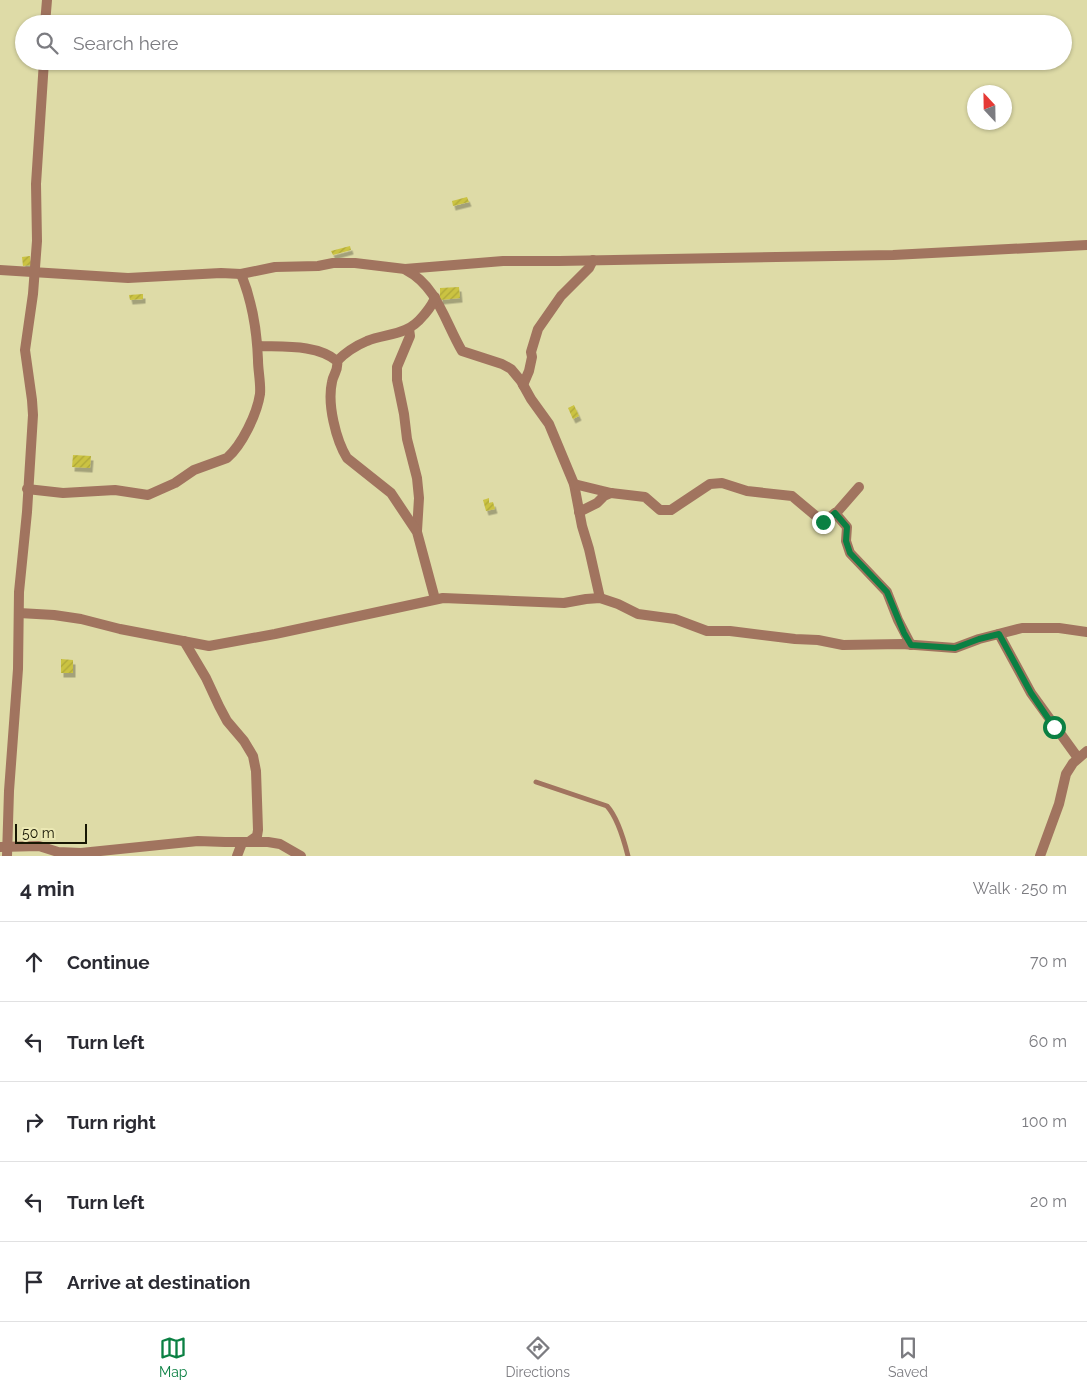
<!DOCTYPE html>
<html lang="en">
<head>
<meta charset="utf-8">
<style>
	body { margin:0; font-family:Raleway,sans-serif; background:#f2f2f3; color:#2b2b33 }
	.compass { position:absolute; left:967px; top:85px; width:45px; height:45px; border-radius:50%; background:#fff; box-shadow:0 1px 4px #0004; rotate:338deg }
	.scale { position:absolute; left:15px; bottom:12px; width:72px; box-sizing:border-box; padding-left:5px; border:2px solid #171603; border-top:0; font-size:14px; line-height:18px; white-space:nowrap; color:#171603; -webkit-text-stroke:4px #ebe8b4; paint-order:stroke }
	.stop { position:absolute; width:15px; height:15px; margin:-11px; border:4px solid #0b8043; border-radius:50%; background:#fff }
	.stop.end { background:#0b8043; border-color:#fff; box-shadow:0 1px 5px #0008 }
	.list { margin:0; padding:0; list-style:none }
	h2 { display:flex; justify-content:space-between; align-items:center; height:65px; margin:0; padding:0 20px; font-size:21px }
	h2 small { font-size:16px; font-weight:400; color:#7c7c81 }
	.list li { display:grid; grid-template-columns:32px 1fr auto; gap:15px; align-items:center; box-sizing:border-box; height:80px; padding:0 20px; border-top:1px solid #e1e1e2 }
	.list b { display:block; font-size:19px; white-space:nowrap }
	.list em { font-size:16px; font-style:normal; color:#7c7c81 }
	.icon { flex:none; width:28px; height:28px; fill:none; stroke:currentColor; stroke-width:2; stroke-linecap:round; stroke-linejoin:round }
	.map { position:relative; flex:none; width:1087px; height:856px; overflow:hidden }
	.search { position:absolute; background:#fff; box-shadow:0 1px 4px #0004; left:15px; right:15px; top:15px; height:55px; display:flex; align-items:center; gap:12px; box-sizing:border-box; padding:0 18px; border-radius:28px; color:#7c7c81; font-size:19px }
	.sheet { height:465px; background:#fff }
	nav { display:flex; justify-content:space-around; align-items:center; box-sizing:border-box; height:70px; border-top:1px solid #e1e1e2; background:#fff; font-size:14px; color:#7c7c81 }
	nav a { display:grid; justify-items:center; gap:2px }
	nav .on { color:#0b8043 }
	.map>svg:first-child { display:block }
	.building { fill:url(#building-hatch); filter:url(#shadow) }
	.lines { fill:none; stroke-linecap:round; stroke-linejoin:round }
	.lane { stroke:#a1745f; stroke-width:5 }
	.street { stroke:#a1745f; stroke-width:10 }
	.route { stroke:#0b8043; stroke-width:6 }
</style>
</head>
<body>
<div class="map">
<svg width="1087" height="856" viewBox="0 0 1087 856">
	<defs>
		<pattern id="building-hatch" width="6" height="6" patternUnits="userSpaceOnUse" patternTransform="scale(1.25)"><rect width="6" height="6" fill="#cbc342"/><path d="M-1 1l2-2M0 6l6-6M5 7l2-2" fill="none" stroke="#aea738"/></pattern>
		<filter id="shadow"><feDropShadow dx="2.5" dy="4.5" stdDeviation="0" flood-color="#0004"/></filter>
	</defs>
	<rect width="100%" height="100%" fill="#dedba7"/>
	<g class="building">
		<path d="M 467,197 L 469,202 L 453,206 L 452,201 Z"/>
		<path d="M 350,246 L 351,250 L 333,255 L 331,251 Z"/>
		<path d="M 30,256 L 31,265 L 23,266 L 22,257 Z"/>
		<path d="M 459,287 L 460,298 L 440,300 L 440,288 Z"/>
		<path d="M 143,294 L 143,299 L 130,300 L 129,295 Z"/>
		<path d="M 574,405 L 579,416 L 573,419 L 568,408 Z"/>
		<path d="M 73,455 L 91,456 L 90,468 L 72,467 Z"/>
		<path d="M 489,498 L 489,503 L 493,502 L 495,509 L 486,511 L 483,500 Z"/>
		<path d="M 61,659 L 73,660 L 73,673 L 61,673 Z"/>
	</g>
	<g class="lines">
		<path class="lane" d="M 536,782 L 607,806 C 618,818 624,840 628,856"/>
		<g class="street">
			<path d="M 45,24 L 47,0"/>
			<path d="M 0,270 L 128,278 L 221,273 L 241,274 L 275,267 L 318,266 L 333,263 L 355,263 L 405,269 L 503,261 L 559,261 L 893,255 L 1087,245"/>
			<path d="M 406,270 C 437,286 445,322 462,351 L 502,364 L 511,369 L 521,381 L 531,399 L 549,424 L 574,484 L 582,526 L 589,549 L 600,598"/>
			<path d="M 409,329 L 410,336 L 397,367 L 397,380 L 404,414 L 407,439 L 417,478 L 419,498 L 417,531"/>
			<path d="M 258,346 C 283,347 317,344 337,361 C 339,370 333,374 332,382 C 327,404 336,440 347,458 L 391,493 L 417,532 L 435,599"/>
			<path d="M 337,361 C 346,352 355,346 367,341 C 388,333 407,336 423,316 C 428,310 433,305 435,297"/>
			<path d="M 523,385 L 529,371 L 532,357 L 531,352 L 538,329 L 561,296 L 589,268 L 593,260"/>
			<path d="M 574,484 L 611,493 L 645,497 L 660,510 L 671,510 L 710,484 L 722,483 L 747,491 L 792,496 L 823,522 L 838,511 L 859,487"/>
			<path d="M 27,489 L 63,493 L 115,490 L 148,495 L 175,483 L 194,470 L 227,458 C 242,445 257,414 260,394 C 261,383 258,371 258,360 C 257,331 252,301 241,274"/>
			<path d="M 579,512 L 597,503 L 604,496 L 611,493"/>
			<path d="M 835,513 L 847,527 L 846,541 L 850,553 L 887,592 L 898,620 L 911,645"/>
			<path d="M 19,613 L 54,615 L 81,619 L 120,629 L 209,646 L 275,634 L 443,598 L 564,603 L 586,599 L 600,598 L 618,604 L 638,614 L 675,619 L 707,631 L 730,631 L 795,639 L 818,640 L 843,645 L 902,644 L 955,648 L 979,639 L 1022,628 L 1059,628 L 1087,632"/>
			<path d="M 999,634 L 1031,693 L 1078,758"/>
			<path d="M 184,641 L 206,678 L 219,706 L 227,721 L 244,741 L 253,756 L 256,771 L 258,830 L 257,836 L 250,841"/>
			<path d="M 0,847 L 39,846 L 58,852 L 81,853 L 198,841 L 225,842 L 268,842 L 280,844 L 301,856"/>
			<path d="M 7,856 L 9,791 L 18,669 L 19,592 L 27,512 L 33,415 L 32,400 L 25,350 L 33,294 L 37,241 L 36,184 L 44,61"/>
			<path d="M 237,856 L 242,843"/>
			<path d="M 1040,856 L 1059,804 L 1066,774 L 1073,763 L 1087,751"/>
		</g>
	</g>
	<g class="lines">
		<path class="route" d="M 823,522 L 825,522 L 835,513 L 847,527 L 846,541 L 850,553 L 887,592 L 904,633 L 911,645 L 955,648 L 979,639 L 999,634 L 1031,693 L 1054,727"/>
	</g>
</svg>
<svg class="compass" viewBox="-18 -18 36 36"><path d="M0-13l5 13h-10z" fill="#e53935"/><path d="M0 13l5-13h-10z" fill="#7c7c81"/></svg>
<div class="scale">50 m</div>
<div class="stop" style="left:1054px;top:727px"></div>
<div class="stop end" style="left:823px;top:522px"></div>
<div class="search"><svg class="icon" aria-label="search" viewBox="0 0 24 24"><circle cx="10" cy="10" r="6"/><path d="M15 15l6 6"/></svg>Search here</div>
</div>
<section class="sheet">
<h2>4 min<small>Walk · 250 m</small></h2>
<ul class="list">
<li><svg class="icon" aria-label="ahead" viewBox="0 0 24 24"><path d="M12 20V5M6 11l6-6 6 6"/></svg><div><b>Continue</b></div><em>70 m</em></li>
<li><svg class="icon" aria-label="left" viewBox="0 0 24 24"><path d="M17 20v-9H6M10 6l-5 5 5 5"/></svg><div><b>Turn left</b></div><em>60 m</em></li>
<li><svg class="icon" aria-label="right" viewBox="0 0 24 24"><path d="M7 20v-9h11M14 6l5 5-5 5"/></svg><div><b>Turn right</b></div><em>100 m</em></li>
<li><svg class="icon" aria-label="left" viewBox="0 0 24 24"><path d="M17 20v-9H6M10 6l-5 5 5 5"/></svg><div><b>Turn left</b></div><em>20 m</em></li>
<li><svg class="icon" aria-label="arrive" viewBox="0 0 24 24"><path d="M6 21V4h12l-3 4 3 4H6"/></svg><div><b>Arrive at destination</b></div></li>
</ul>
</section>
<nav>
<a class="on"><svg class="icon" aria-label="map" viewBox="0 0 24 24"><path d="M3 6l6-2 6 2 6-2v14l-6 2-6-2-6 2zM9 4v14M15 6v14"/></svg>Map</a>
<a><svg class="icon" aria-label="directions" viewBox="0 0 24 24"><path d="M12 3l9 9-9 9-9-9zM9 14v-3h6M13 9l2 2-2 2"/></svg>Directions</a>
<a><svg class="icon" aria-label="saved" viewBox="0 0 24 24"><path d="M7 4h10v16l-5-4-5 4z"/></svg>Saved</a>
</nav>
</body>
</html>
